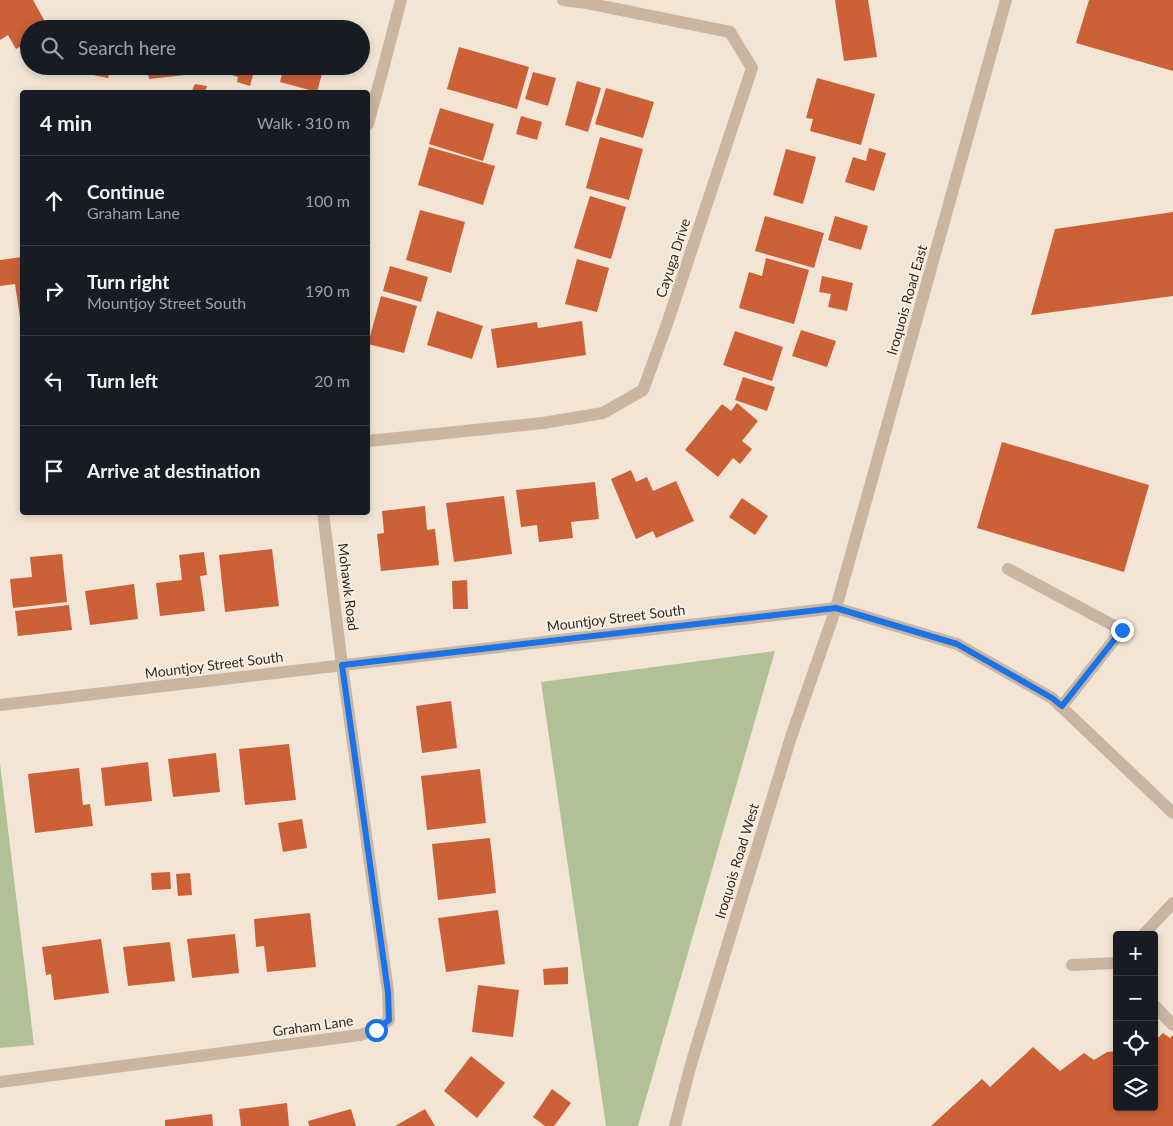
<!DOCTYPE html>
<html lang="en">
<head>
<meta charset="utf-8">
<style>
	body { margin:0; font-family:Lato,sans-serif; background:#242831; color:#f1f3f6 }
	.controls { position:absolute; right:15px; bottom:15px; display:grid; overflow:hidden; border-radius:5px; box-shadow:0 2px 8px #0003 }
	.controls button { width:45px; height:45px; display:grid; place-items:center; padding:0; border:0; border-bottom:1px solid #363941; background:#171b24; color:#f1f3f6; font:25px sans-serif }
	.stop { position:absolute; width:15px; height:15px; margin:-11px; border:4px solid #1a73e8; border-radius:50%; background:#fff }
	.stop.end { background:#1a73e8; border-color:#fff; box-shadow:0 1px 5px #0008 }
	.list { margin:0; padding:0; list-style:none }
	h2 { display:flex; justify-content:space-between; align-items:center; height:65px; margin:0; padding:0 20px; font-size:21px }
	h2 small { font-size:16px; font-weight:400; color:#9ea1a6 }
	.list li { display:grid; grid-template-columns:32px 1fr auto; gap:15px; align-items:center; box-sizing:border-box; height:90px; padding:0 20px; border-top:1px solid #363941 }
	.list b { display:block; font-size:19px; white-space:nowrap }
	.list p { margin:0; font-size:16px; white-space:nowrap; color:#9ea1a6 }
	.list em { font-size:16px; font-style:normal; color:#9ea1a6 }
	.icon { flex:none; width:28px; height:28px; fill:none; stroke:currentColor; stroke-width:2; stroke-linecap:round; stroke-linejoin:round }
	.map { position:relative; flex:none; width:1173px; height:1126px; overflow:hidden }
	.search { position:absolute; background:#171b24; box-shadow:0 2px 8px #0003; left:20px; top:20px; width:350px; height:55px; display:flex; align-items:center; gap:12px; box-sizing:border-box; padding:0 18px; border-radius:28px; color:#9ea1a6; font-size:19px }
	.panel { position:absolute; background:#171b24; box-shadow:0 2px 8px #0003; left:20px; top:90px; width:350px; height:425px; border-radius:5px }
	.map>svg:first-child { display:block }
	.green { fill:#b1c195 }
	.building { fill:#cc6138 }
	.lines { fill:none; stroke-linecap:round; stroke-linejoin:round }
	.minor { stroke:#cab5a1; stroke-width:12 }
	.route { stroke:#1a73e8; stroke-width:6 }
	.labels { text-anchor:middle; stroke-width:4; stroke-linejoin:round; paint-order:stroke }
	.street-label { font-size:14px; fill:#332924; stroke:#faefe1 }
</style>
</head>
<body>
<div class="map">
<svg width="1173" height="1126" viewBox="0 0 1173 1126">
	<rect width="100%" height="100%" fill="#f2e5d5"/>
	<g class="green">
		<path d="M 775,651 L 638,1126 L 606,1126 L 541,682 Z"/>
		<path d="M 0,763 L 34,1045 L 0,1048 Z"/>
	</g>
	<g class="building">
		<path d="M 0,0 L 33,0 L 49,29 L 29,29 L 29,42 L 16,49 L 8,35 L 0,40 Z"/>
		<path d="M 835,0 L 868,0 L 877,57 L 844,61 Z"/>
		<path d="M 1089,0 L 1173,0 L 1173,71 L 1076,43 Z"/>
		<path d="M 234,20 L 262,28 L 262,29 L 231,29 Z"/>
		<path d="M 459,47 L 529,67 L 517,109 L 447,89 Z"/>
		<path d="M 59,66 L 111,66 L 108,78 L 58,68 Z"/>
		<path d="M 147,66 L 204,66 L 204,73 L 149,79 Z"/>
		<path d="M 231,66 L 280,66 L 278,73 L 255,67 L 250,86 L 237,82 L 238,77 L 229,74 Z"/>
		<path d="M 284,66 L 324,66 L 317,92 L 280,82 Z"/>
		<path d="M 533,72 L 556,78 L 548,106 L 525,99 Z"/>
		<path d="M 817,78 L 875,94 L 861,145 L 810,131 L 813,119 L 806,118 Z"/>
		<path d="M 577,81 L 601,88 L 588,132 L 565,125 Z"/>
		<path d="M 195,84 L 207,86 L 205,92 L 191,92 Z"/>
		<path d="M 606,88 L 654,102 L 643,138 L 595,124 Z"/>
		<path d="M 440,108 L 494,124 L 483,161 L 429,144 Z"/>
		<path d="M 521,116 L 542,122 L 537,140 L 516,134 Z"/>
		<path d="M 600,137 L 643,149 L 629,200 L 586,188 Z"/>
		<path d="M 429,147 L 495,166 L 483,205 L 418,185 Z"/>
		<path d="M 869,148 L 886,153 L 874,191 L 845,182 L 853,157 L 866,161 Z"/>
		<path d="M 786,149 L 816,157 L 803,204 L 773,195 Z"/>
		<path d="M 590,196 L 626,207 L 611,259 L 574,248 Z"/>
		<path d="M 420,210 L 465,222 L 451,273 L 406,260 Z"/>
		<path d="M 1173,212 L 1173,296 L 1031,315 L 1055,229 Z"/>
		<path d="M 765,216 L 824,233 L 814,268 L 755,251 Z"/>
		<path d="M 835,216 L 868,226 L 861,250 L 828,240 Z"/>
		<path d="M 22,257 L 22,324 L 21,324 L 15,284 L 0,286 L 0,260 Z"/>
		<path d="M 766,258 L 809,270 L 794,324 L 739,308 L 749,272 L 762,276 Z"/>
		<path d="M 577,259 L 609,268 L 597,312 L 565,304 Z"/>
		<path d="M 390,266 L 428,277 L 421,302 L 383,291 Z"/>
		<path d="M 822,276 L 853,283 L 847,311 L 828,307 L 831,294 L 819,292 Z"/>
		<path d="M 381,296 L 417,306 L 404,353 L 368,344 Z"/>
		<path d="M 437,311 L 483,326 L 472,359 L 427,345 Z"/>
		<path d="M 582,321 L 586,355 L 497,368 L 491,329 L 537,322 L 538,328 Z"/>
		<path d="M 801,330 L 836,341 L 827,367 L 792,356 Z"/>
		<path d="M 735,331 L 783,347 L 772,381 L 723,365 Z"/>
		<path d="M 743,377 L 775,387 L 767,411 L 735,400 Z"/>
		<path d="M 737,403 L 758,421 L 742,441 L 752,449 L 740,464 L 733,458 L 718,477 L 685,450 L 722,404 L 731,411 Z"/>
		<path d="M 1002,442 L 1149,485 L 1124,572 L 977,528 Z"/>
		<path d="M 631,470 L 636,482 L 647,477 L 653,491 L 676,481 L 694,521 L 656,538 L 653,531 L 636,539 L 611,479 Z"/>
		<path d="M 595,482 L 599,519 L 571,522 L 573,538 L 539,542 L 537,525 L 521,527 L 516,490 Z"/>
		<path d="M 504,496 L 512,554 L 454,562 L 446,503 Z"/>
		<path d="M 742,498 L 768,516 L 755,535 L 729,517 Z"/>
		<path d="M 425,506 L 427,530 L 435,529 L 439,565 L 381,571 L 377,534 L 384,533 L 382,511 Z"/>
		<path d="M 272,549 L 279,606 L 225,612 L 219,555 Z"/>
		<path d="M 204,552 L 207,575 L 200,576 L 205,611 L 160,616 L 156,583 L 182,580 L 179,555 Z"/>
		<path d="M 62,554 L 67,602 L 13,608 L 10,579 L 32,577 L 30,557 Z"/>
		<path d="M 467,580 L 468,609 L 453,609 L 452,581 Z"/>
		<path d="M 134,584 L 138,619 L 90,625 L 85,591 Z"/>
		<path d="M 69,605 L 72,630 L 18,636 L 15,611 Z"/>
		<path d="M 451,701 L 457,748 L 422,753 L 416,706 Z"/>
		<path d="M 289,744 L 296,800 L 245,805 L 239,749 Z"/>
		<path d="M 216,753 L 220,792 L 173,797 L 168,759 Z"/>
		<path d="M 148,762 L 152,801 L 105,806 L 101,768 Z"/>
		<path d="M 79,768 L 83,805 L 90,804 L 93,826 L 35,833 L 28,774 Z"/>
		<path d="M 480,769 L 486,823 L 427,830 L 421,776 Z"/>
		<path d="M 302,819 L 307,848 L 283,852 L 278,823 Z"/>
		<path d="M 490,838 L 496,893 L 438,900 L 432,844 Z"/>
		<path d="M 170,872 L 171,889 L 152,890 L 151,873 Z"/>
		<path d="M 190,873 L 192,895 L 178,896 L 176,874 Z"/>
		<path d="M 498,910 L 505,964 L 446,972 L 438,918 Z"/>
		<path d="M 310,913 L 316,967 L 267,972 L 264,946 L 256,947 L 254,919 Z"/>
		<path d="M 235,934 L 239,973 L 192,978 L 187,939 Z"/>
		<path d="M 101,939 L 109,993 L 54,1000 L 51,974 L 46,975 L 42,947 Z"/>
		<path d="M 170,942 L 175,981 L 128,986 L 123,947 Z"/>
		<path d="M 568,967 L 568,984 L 544,985 L 543,969 Z"/>
		<path d="M 478,985 L 519,990 L 513,1037 L 472,1032 Z"/>
		<path d="M 1163,1033 L 1170,1038 L 1173,1035 L 1173,1126 L 931,1126 L 982,1079 L 990,1087 L 1033,1047 L 1060,1071 L 1084,1053 L 1094,1060 L 1107,1052 L 1117,1051 L 1117,1107 L 1154,1107 L 1154,1042 Z"/>
		<path d="M 471,1056 L 505,1083 L 477,1118 L 444,1091 Z"/>
		<path d="M 552,1089 L 571,1103 L 554,1126 L 545,1126 L 533,1117 Z"/>
		<path d="M 287,1103 L 289,1126 L 241,1126 L 239,1109 Z"/>
		<path d="M 351,1109 L 356,1126 L 309,1126 L 308,1121 Z"/>
		<path d="M 425,1109 L 435,1126 L 395,1126 Z"/>
		<path d="M 212,1114 L 213,1126 L 165,1126 L 165,1120 Z"/>
	</g>
	<g class="lines">
		<g class="minor">
			<path d="M 368,124 L 383,69 L 401,0"/>
			<path d="M 368,441 L 543,423 L 603,413 L 643,390 L 667,324 L 752,68 L 730,32 L 587,3 L 563,0"/>
			<path d="M 1008,569 L 1122,630 L 1062,706"/>
			<path d="M 0,705 L 836,608 L 957,644 L 1052,698 L 1173,813"/>
			<path d="M 1143,935 L 1173,903"/>
			<path d="M 1072,965 L 1115,963 L 1117,962"/>
			<path d="M 1154,1005 L 1173,1025"/>
			<path d="M 0,1082 L 360,1035 L 376,1030 L 389,1020 L 388,991 L 342,665 L 323,512"/>
			<path d="M 675,1126 L 691,1064 L 791,737 L 836,608 L 1006,0"/>
		</g>
	</g>
	<g class="lines">
		<path class="route" d="M 376,1030 L 389,1020 L 388,992 L 342,665 L 836,608 L 957,644 L 1052,698 L 1062,706 L 1122,630"/>
	</g>
	<g class="labels">
		<g class="street-label">
			<text transform="translate(673 258) rotate(-72)" y="5">Cayuga Drive</text>
			<text transform="translate(907 300) rotate(-74)" y="5">Iroquois Road East</text>
			<text transform="translate(348 587) rotate(83)" y="5">Mohawk Road</text>
			<text transform="translate(616 618) rotate(-7)" y="5">Mountjoy Street South</text>
			<text transform="translate(214 665) rotate(-7)" y="5">Mountjoy Street South</text>
			<text transform="translate(737 861) rotate(-73)" y="5">Iroquois Road West</text>
			<text transform="translate(313 1026) rotate(-8)" y="5">Graham Lane</text>
		</g>
	</g>
</svg>
<div class="controls">
<button>+</button>
<button>−</button>
<button><svg class="icon" aria-label="locate" viewBox="0 0 24 24"><circle cx="12" cy="12" r="6"/><path d="M12 2v4M12 18v4M2 12h4M18 12h4"/></svg></button>
<button><svg class="icon" aria-label="layers" viewBox="0 0 24 24"><path d="M12 4l9 5-9 5-9-5zM3 14l9 5 9-5"/></svg></button>
</div>
<div class="stop" style="left:376px;top:1030px"></div>
<div class="stop end" style="left:1122px;top:630px"></div>
<div class="search"><svg class="icon" aria-label="search" viewBox="0 0 24 24"><circle cx="10" cy="10" r="6"/><path d="M15 15l6 6"/></svg>Search here</div>
<section class="panel">
<h2>4 min<small>Walk · 310 m</small></h2>
<ul class="list">
<li><svg class="icon" aria-label="ahead" viewBox="0 0 24 24"><path d="M12 20V5M6 11l6-6 6 6"/></svg><div><b>Continue</b><p>Graham Lane</p></div><em>100 m</em></li>
<li><svg class="icon" aria-label="right" viewBox="0 0 24 24"><path d="M7 20v-9h11M14 6l5 5-5 5"/></svg><div><b>Turn right</b><p>Mountjoy Street South</p></div><em>190 m</em></li>
<li><svg class="icon" aria-label="left" viewBox="0 0 24 24"><path d="M17 20v-9H6M10 6l-5 5 5 5"/></svg><div><b>Turn left</b></div><em>20 m</em></li>
<li><svg class="icon" aria-label="arrive" viewBox="0 0 24 24"><path d="M6 21V4h12l-3 4 3 4H6"/></svg><div><b>Arrive at destination</b></div></li>
</ul>
</section>
</div>
</body>
</html>
